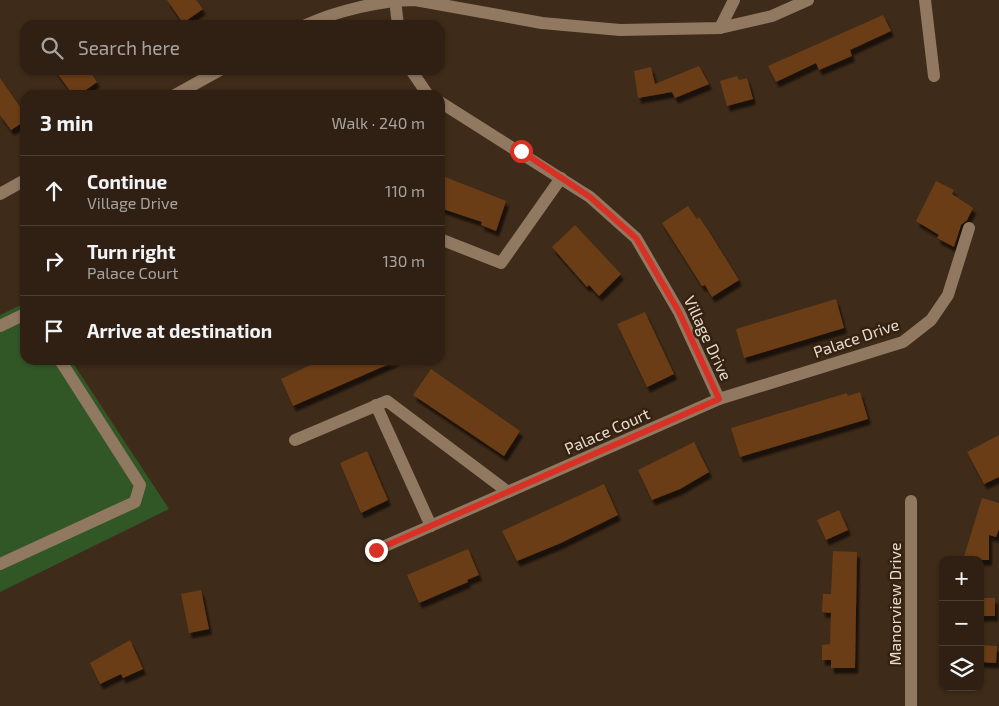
<!DOCTYPE html>
<html lang="en">
<head>
<meta charset="utf-8">
<style>
	body { margin:0; font-family:"Exo 2",sans-serif; background:#3b2d21; color:#f1f3f6 }
	.controls { position:absolute; right:15px; bottom:15px; display:grid; overflow:hidden; border-radius:10px; box-shadow:0 1px 4px #0004 }
	.controls button { width:45px; height:45px; display:grid; place-items:center; padding:0; border:0; border-bottom:1px solid #4a3e33; background:#2f2013; color:#f1f3f6; font:25px sans-serif }
	.stop { position:absolute; width:15px; height:15px; margin:-11px; border:4px solid #d93025; border-radius:50%; background:#fff }
	.stop.end { background:#d93025; border-color:#fff; box-shadow:0 1px 5px #0008 }
	.list { margin:0; padding:0; list-style:none }
	h2 { display:flex; justify-content:space-between; align-items:center; height:65px; margin:0; padding:0 20px; font-size:21px }
	h2 small { font-size:16px; font-weight:400; color:#a7a3a0 }
	.list li { display:grid; grid-template-columns:32px 1fr auto; gap:15px; align-items:center; box-sizing:border-box; height:70px; padding:0 20px; border-top:1px solid #4a3e33 }
	.list b { display:block; font-size:19px; white-space:nowrap }
	.list p { margin:0; font-size:16px; white-space:nowrap; color:#a7a3a0 }
	.list em { font-size:16px; font-style:normal; color:#a7a3a0 }
	.icon { flex:none; width:28px; height:28px; fill:none; stroke:currentColor; stroke-width:2; stroke-linecap:round; stroke-linejoin:round }
	.map { position:relative; flex:none; width:999px; height:706px; overflow:hidden }
	.search { position:absolute; background:#2f2013; box-shadow:0 1px 4px #0004; left:20px; top:20px; width:425px; height:55px; display:flex; align-items:center; gap:12px; box-sizing:border-box; padding:0 18px; border-radius:15px; color:#a7a3a0; font-size:19px }
	.panel { position:absolute; background:#2f2013; box-shadow:0 1px 4px #0004; left:20px; top:90px; width:425px; height:275px; border-radius:15px }
	.map>svg:first-child { display:block }
	.green { fill:#325727 }
	.building { fill:#6a3d14; filter:url(#shadow) }
	.lines { fill:none; stroke-linecap:round; stroke-linejoin:round }
	.minor { stroke:#917860; stroke-width:12 }
	.route { stroke:#d93025; stroke-width:6 }
	.labels { text-anchor:middle; stroke-width:5; stroke-linejoin:round; paint-order:stroke }
	.street-label { font-size:16px; fill:#e7dacf; stroke:#34210f }
</style>
</head>
<body>
<div class="map">
<svg width="999" height="706" viewBox="0 0 999 706">
	<defs>
		<filter id="shadow"><feDropShadow dx="3" dy="5.5" stdDeviation="1" flood-color="#0009"/></filter>
	</defs>
	<rect width="100%" height="100%" fill="#3f2b19"/>
	<path class="green" d="M 25,303 L 25,360 L 71,360 L 169,509 L 0,592 L 0,315 Z"/>
	<g class="building">
		<path d="M 167,0 L 196,0 L 203,9 L 183,23 Z"/>
		<path d="M 883,15 L 891,31 L 850,50 L 852,56 L 819,70 L 816,63 L 776,82 L 768,66 Z"/>
		<path d="M 699,66 L 709,84 L 675,98 L 672,92 L 638,98 L 634,71 L 651,67 L 655,84 Z"/>
		<path d="M 55,70 L 89,70 L 97,82 L 79,95 L 73,95 Z"/>
		<path d="M 737,76 L 739,80 L 747,78 L 753,99 L 727,106 L 720,81 Z"/>
		<path d="M 0,78 L 25,114 L 25,121 L 11,130 L 0,115 Z"/>
		<path d="M 440,175 L 506,201 L 496,231 L 481,225 L 482,222 L 440,208 Z"/>
		<path d="M 936,181 L 954,190 L 952,194 L 973,208 L 967,220 L 961,225 L 954,247 L 937,238 L 939,235 L 916,221 Z"/>
		<path d="M 688,206 L 697,219 L 699,217 L 708,230 L 739,280 L 712,297 L 705,285 L 702,286 L 662,223 Z"/>
		<path d="M 575,225 L 621,274 L 599,296 L 589,285 L 587,287 L 552,247 Z"/>
		<path d="M 836,299 L 844,328 L 744,358 L 736,329 Z"/>
		<path d="M 645,312 L 674,374 L 647,387 L 617,324 Z"/>
		<path d="M 321,360 L 398,360 L 293,406 L 281,379 Z"/>
		<path d="M 431,369 L 520,431 L 504,456 L 413,395 Z"/>
		<path d="M 860,392 L 868,419 L 740,457 L 731,428 L 847,393 L 848,396 Z"/>
		<path d="M 999,435 L 999,477 L 984,484 L 967,452 Z"/>
		<path d="M 694,442 L 709,472 L 680,489 L 652,500 L 638,470 Z"/>
		<path d="M 367,451 L 388,500 L 361,513 L 340,463 Z"/>
		<path d="M 604,484 L 618,515 L 561,543 L 517,561 L 502,531 Z"/>
		<path d="M 982,498 L 999,503 L 999,529 L 996,537 L 989,535 L 989,560 L 963,560 Z"/>
		<path d="M 839,510 L 848,530 L 826,540 L 817,520 Z"/>
		<path d="M 468,549 L 479,575 L 467,580 L 468,582 L 419,603 L 407,575 Z"/>
		<path d="M 833,551 L 857,552 L 855,668 L 831,668 L 831,660 L 822,660 L 822,645 L 830,644 L 831,613 L 822,612 L 823,594 L 831,594 Z"/>
		<path d="M 201,590 L 209,629 L 189,633 L 181,594 Z"/>
		<rect x="980" y="598" width="15" height="18"/>
		<path d="M 130,640 L 143,669 L 123,678 L 121,674 L 100,684 L 90,663 Z"/>
		<path d="M 980,645 L 997,646 L 996,663 L 980,662 Z"/>
	</g>
	<g class="lines">
		<g class="minor">
			<path d="M 395,0 L 398,25"/>
			<path d="M 925,0 L 934,76"/>
			<path d="M 306,25 C 336,11 382,0 415,0 L 542,23 L 620,30 L 720,28 L 772,16 L 808,0"/>
			<path d="M 720,28 L 734,0"/>
			<path d="M 411,70 L 428,95"/>
			<path d="M 175,95 L 220,70"/>
			<path d="M 440,102 L 590,197 L 636,238 L 679,312 L 719,399"/>
			<path d="M 0,194 L 25,180"/>
			<path d="M 440,239 L 501,263 L 561,178"/>
			<path d="M 0,326 L 25,314"/>
			<path d="M 376,405 L 431,526"/>
			<path d="M 295,440 L 387,401 L 508,492"/>
			<path d="M 911,501 L 911,706"/>
			<path d="M 376,550 L 719,399 L 903,342 L 931,320 L 948,295 L 969,228"/>
			<path d="M 0,564 L 135,502 L 140,485 L 60,360"/>
		</g>
	</g>
	<g class="lines">
		<path class="route" d="M 376,550 L 719,399 L 679,312 L 636,238 L 590,197 L 521,151"/>
	</g>
	<g class="labels">
		<g class="street-label">
			<text transform="translate(708 338) rotate(65)" y="6">Village Drive</text>
			<text transform="translate(856 338) rotate(-19)" y="6">Palace Drive</text>
			<text transform="translate(607 431) rotate(-24)" y="6">Palace Court</text>
			<text transform="translate(895 604) rotate(-90)" y="6">Manorview Drive</text>
		</g>
	</g>
</svg>
<div class="controls">
<button>+</button>
<button>−</button>
<button><svg class="icon" aria-label="layers" viewBox="0 0 24 24"><path d="M12 4l9 5-9 5-9-5zM3 14l9 5 9-5"/></svg></button>
</div>
<div class="stop" style="left:521px;top:151px"></div>
<div class="stop end" style="left:376px;top:550px"></div>
<div class="search"><svg class="icon" aria-label="search" viewBox="0 0 24 24"><circle cx="10" cy="10" r="6"/><path d="M15 15l6 6"/></svg>Search here</div>
<section class="panel">
<h2>3 min<small>Walk · 240 m</small></h2>
<ul class="list">
<li><svg class="icon" aria-label="ahead" viewBox="0 0 24 24"><path d="M12 20V5M6 11l6-6 6 6"/></svg><div><b>Continue</b><p>Village Drive</p></div><em>110 m</em></li>
<li><svg class="icon" aria-label="right" viewBox="0 0 24 24"><path d="M7 20v-9h11M14 6l5 5-5 5"/></svg><div><b>Turn right</b><p>Palace Court</p></div><em>130 m</em></li>
<li><svg class="icon" aria-label="arrive" viewBox="0 0 24 24"><path d="M6 21V4h12l-3 4 3 4H6"/></svg><div><b>Arrive at destination</b></div></li>
</ul>
</section>
</div>
</body>
</html>
